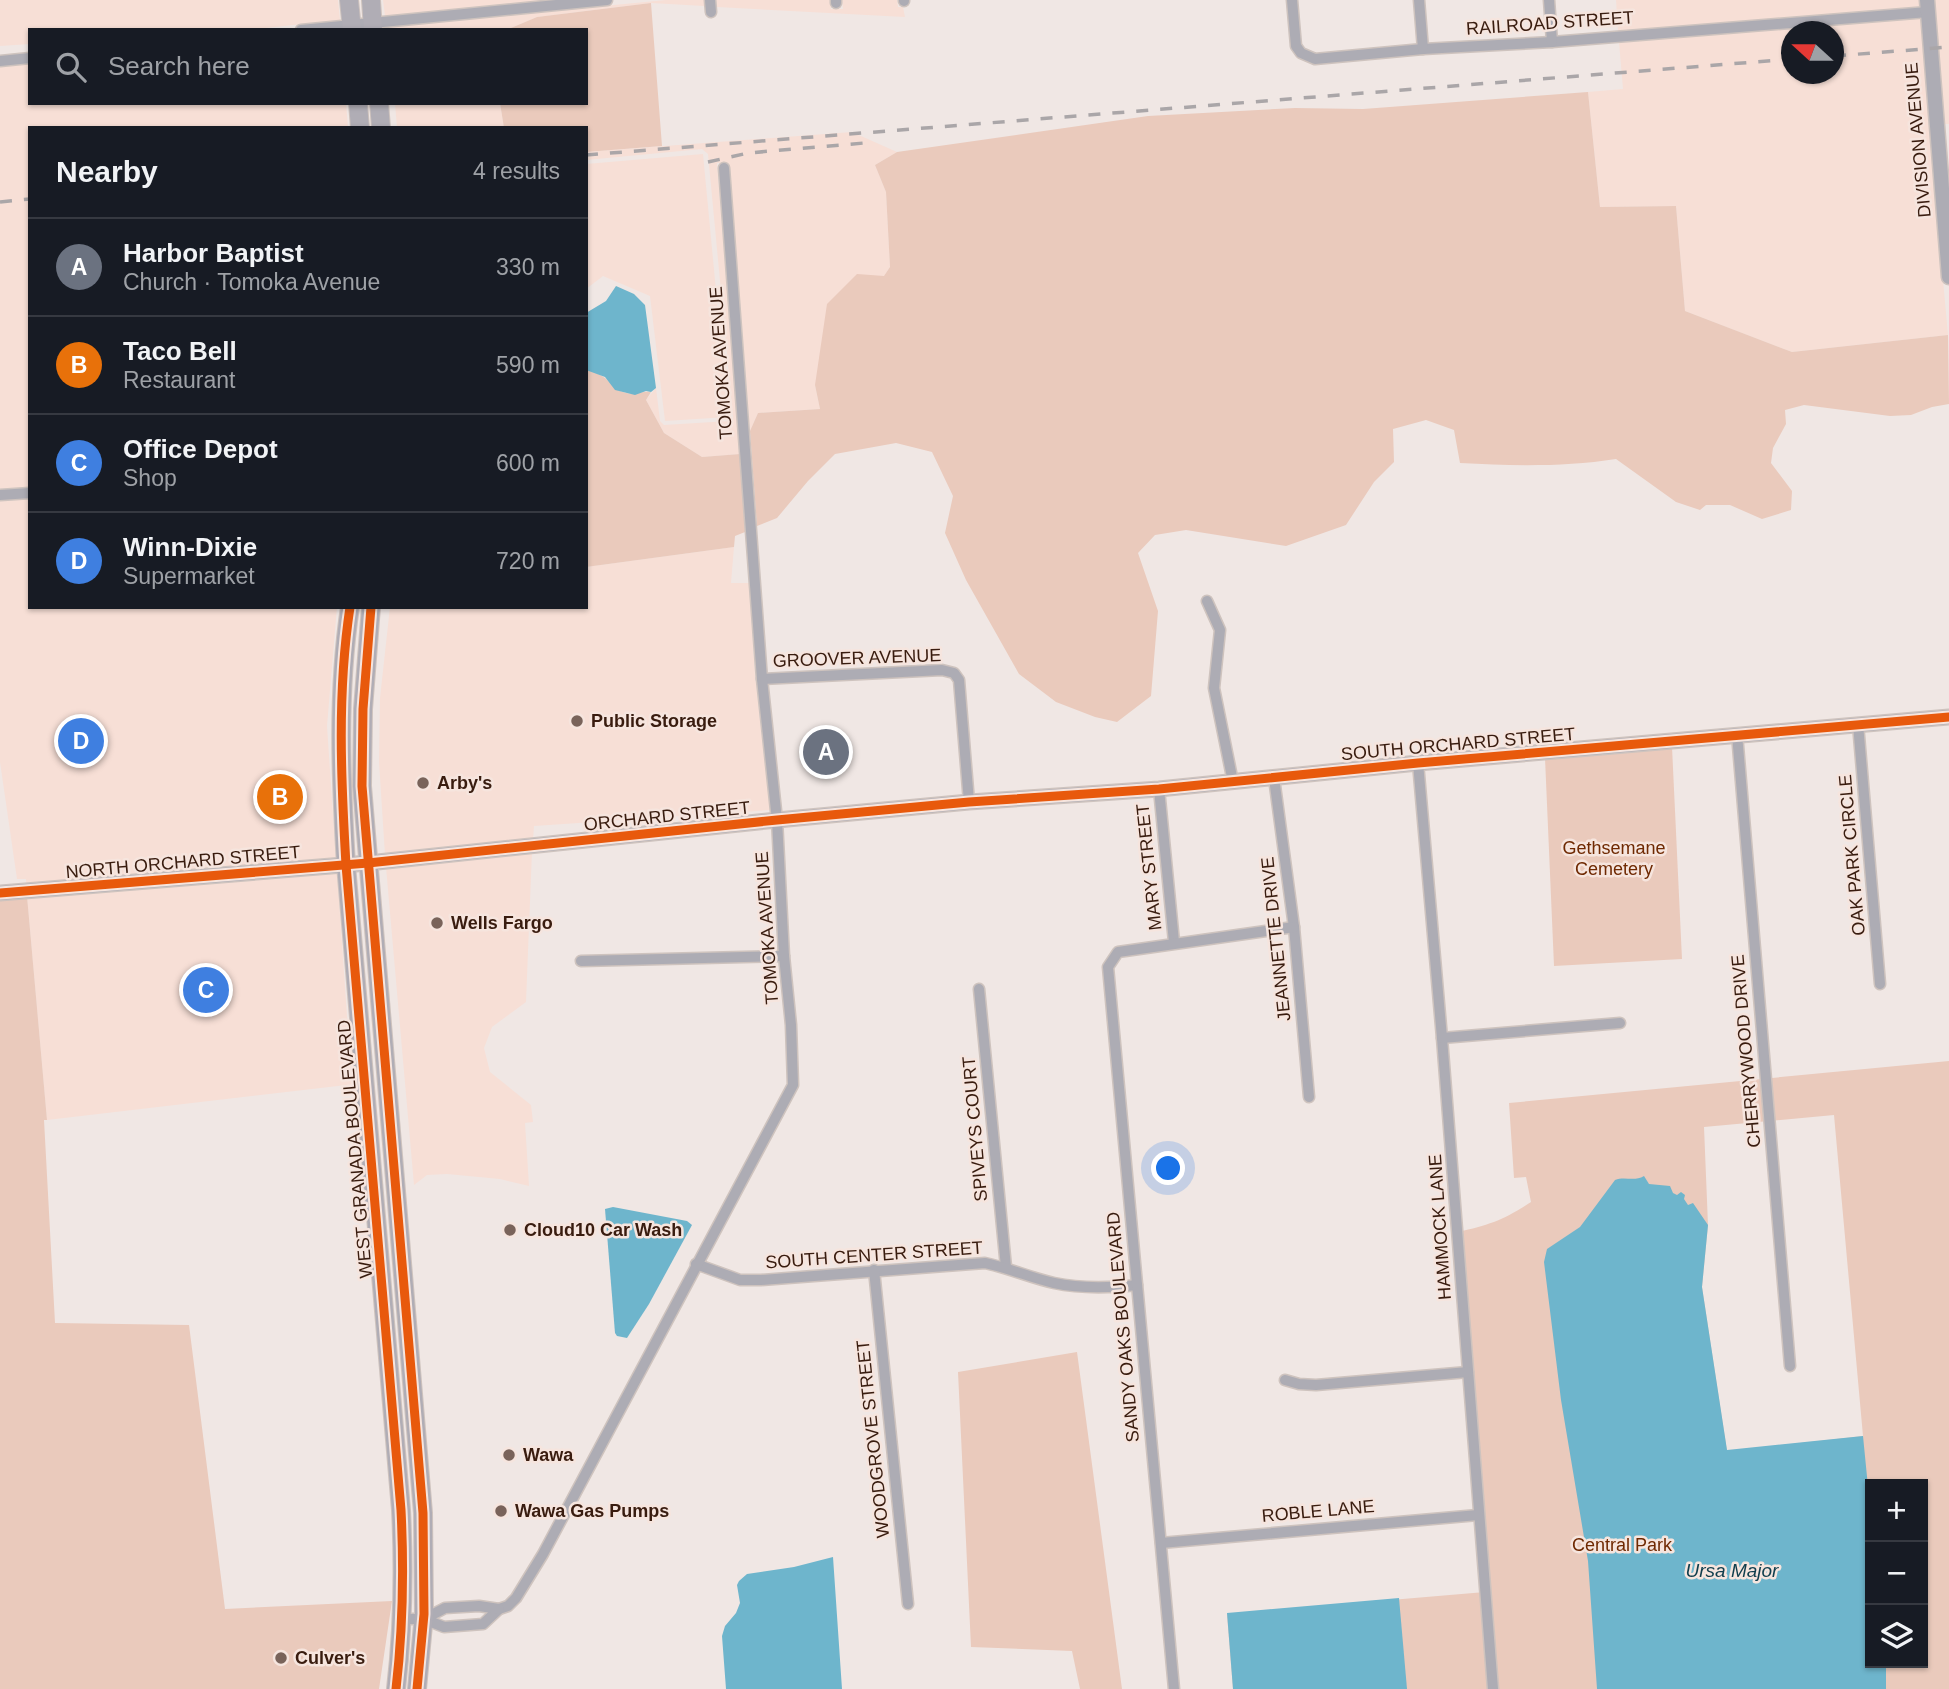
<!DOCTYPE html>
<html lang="en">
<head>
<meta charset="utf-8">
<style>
	body { margin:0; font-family:Helvetica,sans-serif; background:#242831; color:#f1f3f6 }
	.controls { position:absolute; right:21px; bottom:21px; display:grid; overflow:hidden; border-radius:0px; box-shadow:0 2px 5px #0004 }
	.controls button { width:63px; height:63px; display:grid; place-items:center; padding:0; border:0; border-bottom:2px solid #363941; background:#171b24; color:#f1f3f6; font:35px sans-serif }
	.compass { position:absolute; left:1781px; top:21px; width:63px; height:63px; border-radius:50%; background:#171b24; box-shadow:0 2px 5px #0004; rotate:291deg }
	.you { position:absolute; left:1169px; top:1169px; width:24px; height:24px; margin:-18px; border:5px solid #fff; border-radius:50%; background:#1a73e8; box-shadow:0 0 0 10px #1a73e833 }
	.badge { display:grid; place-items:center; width:46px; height:46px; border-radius:50%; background:#8c9099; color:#fff; font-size:23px; font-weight:700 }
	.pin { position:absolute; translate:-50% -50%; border:4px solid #fff; box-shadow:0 2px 7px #0006 }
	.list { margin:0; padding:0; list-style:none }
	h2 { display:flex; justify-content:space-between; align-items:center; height:91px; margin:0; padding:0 28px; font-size:30px }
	h2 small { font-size:23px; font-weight:400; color:#9ea1a6 }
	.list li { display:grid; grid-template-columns:46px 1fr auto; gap:21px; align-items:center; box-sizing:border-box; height:98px; padding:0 28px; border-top:2px solid #363941 }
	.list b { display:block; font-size:26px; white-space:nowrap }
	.list p { margin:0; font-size:23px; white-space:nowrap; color:#9ea1a6 }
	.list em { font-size:23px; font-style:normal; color:#9ea1a6 }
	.icon { flex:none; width:38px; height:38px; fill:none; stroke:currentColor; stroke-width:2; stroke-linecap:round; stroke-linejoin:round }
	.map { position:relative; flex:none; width:1949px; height:1689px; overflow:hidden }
	.search { position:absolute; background:#171b24; box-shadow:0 2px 5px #0004; left:28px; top:28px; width:560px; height:77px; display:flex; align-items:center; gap:18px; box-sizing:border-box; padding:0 24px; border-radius:0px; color:#9ea1a6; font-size:26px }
	.panel { position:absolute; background:#171b24; box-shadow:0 2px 5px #0004; left:28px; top:126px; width:560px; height:483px; border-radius:0px }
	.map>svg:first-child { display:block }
	.built { fill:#f7dfd6; fill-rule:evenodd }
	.green { fill:#eacabc; fill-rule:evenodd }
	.water { fill:#6eb5cc }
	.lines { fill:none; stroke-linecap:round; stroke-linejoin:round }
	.minor-casing { stroke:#cec3be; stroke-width:13 }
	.tertiary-casing { stroke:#cec3be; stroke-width:17 }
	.primary-casing { stroke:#cec3be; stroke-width:20 }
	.minor { stroke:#adacb4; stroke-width:10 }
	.tertiary { stroke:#adacb4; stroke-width:14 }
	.primary { stroke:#b0adb5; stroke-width:18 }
	.rail { stroke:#aaa6a8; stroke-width:3.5; stroke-dasharray:12 12; stroke-linecap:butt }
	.cycleway-casing { stroke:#f6e5de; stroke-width:13 }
	.cycleway { stroke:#e8590c; stroke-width:9 }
	.poi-dot { fill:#79635a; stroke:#f6e5de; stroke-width:2.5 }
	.labels { text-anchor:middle; stroke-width:5; stroke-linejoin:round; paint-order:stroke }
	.street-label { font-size:18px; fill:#391c0f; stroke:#f6e5de }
	.poi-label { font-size:18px; font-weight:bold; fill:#391c0f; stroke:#f6e5de; text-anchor:start }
	.park-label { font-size:18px; fill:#6f2902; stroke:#f6e5de }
	.water-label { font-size:19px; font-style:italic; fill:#103e4d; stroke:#f6e5de }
</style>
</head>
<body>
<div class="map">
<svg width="1949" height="1689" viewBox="0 0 1949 1689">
	<rect width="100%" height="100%" fill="#f0e7e4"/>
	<g class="built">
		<path d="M 0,0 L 338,0 L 340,20 L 246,30 L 30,30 L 30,44 L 0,46 Z"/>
		<path d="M 383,0 L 548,0 L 385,16 Z"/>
		<path d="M 666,0 L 704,0 L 704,6 L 651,3 L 537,17 L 506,30 L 387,30 L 386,27 Z"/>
		<path d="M 716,0 L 830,0 L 831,9 L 843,9 L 842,0 L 897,0 L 898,7 L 903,7 L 905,17 L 717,7 Z"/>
		<path d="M 1616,0 L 1921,0 L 1922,7 L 1618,31 Z"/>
		<path d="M 1933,0 L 1949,0 L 1949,124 L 1942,124 Z"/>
		<path d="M 1922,18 L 1929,126 L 1948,335 L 1792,352 L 1685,311 L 1676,206 L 1600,207 L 1588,92 L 1623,89 L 1619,42 ZM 1792,32 L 1834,32 L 1834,74 L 1792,74 Z"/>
		<path d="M 30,63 L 30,103 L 346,103 L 348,128 L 30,128 L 30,487 L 0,490 L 0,66 Z"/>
		<path d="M 395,103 L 500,103 L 504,128 L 397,128 Z"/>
		<path d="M 852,132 L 897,152 L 875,165 L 886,192 L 890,267 L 815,385 L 820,409 L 758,413 L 750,431 L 729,163 L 717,163 L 740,454 L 702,457 L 664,433 L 646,400 L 656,388 L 660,421 L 664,425 L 729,421 L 733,418 L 708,154 L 702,149 L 586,160 L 586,152 Z"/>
		<path d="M 703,154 L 728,417 L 665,421 L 650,296 L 603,276 L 586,289 L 586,164 Z"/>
		<path d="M 30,499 L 30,607 L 337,607 L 327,726 L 336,860 L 26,885 L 26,879 L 17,879 L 0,762 L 0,501 Z"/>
		<path d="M 734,547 L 731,583 L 749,583 L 755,675 L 770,810 L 534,826 L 533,840 L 385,855 L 379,762 L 380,698 L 390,607 L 586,607 L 586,567 Z"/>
		<path d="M 532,851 L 526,1002 L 492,1027 L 484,1048 L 490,1072 L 531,1105 L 533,1122 L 525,1123 L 529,1186 L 500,1179 L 447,1174 L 427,1175 L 414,1185 L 386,867 Z"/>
		<path d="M 337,871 L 347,1016 L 355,1084 L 47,1120 L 27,896 Z"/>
	</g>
	<g class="green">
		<path d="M 651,3 L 662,146 L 586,152 L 586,128 L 504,128 L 500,103 L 586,103 L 586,30 L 506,30 L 537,17 Z"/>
		<path d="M 1588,92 L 1600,207 L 1676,206 L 1685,311 L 1792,352 L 1948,335 L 1949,404 L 1932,407 L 1911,415 L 1890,416 L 1804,405 L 1785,410 L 1786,424 L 1773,448 L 1771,463 L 1792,491 L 1791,510 L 1762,519 L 1730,505 L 1706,505 L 1700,510 L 1676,502 L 1616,459 C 1565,467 1512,466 1460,463 L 1454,430 L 1426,420 L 1393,429 L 1394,462 L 1374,482 L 1346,525 L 1286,546 L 1186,530 L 1155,535 L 1138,553 L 1158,611 L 1151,696 L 1117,722 L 1095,717 L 1056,702 L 1019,674 L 966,580 L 945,533 L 953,496 L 932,452 L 896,443 L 835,454 L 808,481 L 777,518 L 757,526 L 750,431 L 758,413 L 820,409 L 815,385 L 827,304 L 857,274 L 884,276 L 890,267 L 886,192 L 875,165 L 897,152 L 1148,116 L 1295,108 L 1363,109 Z"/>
		<path d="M 586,370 C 592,371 597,373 602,376 C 611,381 612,389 623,392 C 634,396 641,391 651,392 L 646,400 L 664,433 L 702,457 L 740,454 L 745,532 L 735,536 L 734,547 L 586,567 Z"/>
		<path d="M 1672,747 L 1682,959 L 1554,966 L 1545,758 Z"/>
		<path d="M 27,896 L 47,1120 L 44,1120 L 55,1323 L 189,1325 L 225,1609 L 392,1601 L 379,1689 L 0,1689 L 0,899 Z"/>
		<path d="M 1949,1061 L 1949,1689 L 1233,1689 L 1227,1614 L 1485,1592 L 1458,1232 C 1489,1225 1504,1220 1531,1202 L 1526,1177 L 1514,1178 L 1509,1103 ZM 1834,1115 L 1863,1436 L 1727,1451 L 1702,1287 L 1708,1225 L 1704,1127 ZM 1870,1484 L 1923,1484 L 1923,1663 L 1870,1663 Z"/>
		<path d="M 1077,1352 L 1122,1689 L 1080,1689 L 1072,1651 L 971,1647 L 958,1372 Z"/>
	</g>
	<g class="water">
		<path d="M 616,286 L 634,294 L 645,305 L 656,388 L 651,392 L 646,391 L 635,395 L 615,390 L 605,377 L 586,370 L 586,313 L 606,301 Z"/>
		<path d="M 1644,1176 L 1649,1184 L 1670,1186 L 1673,1193 L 1677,1195 L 1681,1192 L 1685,1195 L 1684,1199 L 1688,1205 L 1693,1203 L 1708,1225 L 1702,1287 L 1727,1450 L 1863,1436 L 1870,1507 L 1870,1663 L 1886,1663 L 1886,1689 L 1597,1689 L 1588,1561 L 1561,1400 L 1544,1262 L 1547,1249 L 1580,1227 L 1615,1180 C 1625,1176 1634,1182 1644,1176 Z"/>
		<path d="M 613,1207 L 687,1221 L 692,1225 L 649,1304 L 627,1338 L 617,1336 L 615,1333 L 605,1209 Z"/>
		<path d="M 833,1557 L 842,1689 L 726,1689 L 722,1636 L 725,1626 L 736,1613 L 740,1603 L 737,1585 L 739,1581 L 747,1574 L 794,1567 Z"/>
		<path d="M 1399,1598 L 1407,1689 L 1233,1689 L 1227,1613 Z"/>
	</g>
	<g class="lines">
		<defs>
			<g id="minor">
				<path d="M 710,0 L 711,12"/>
				<path d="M 836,0 L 836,3"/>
				<path d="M 904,0 L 904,1"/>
				<path d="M 1292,0 L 1296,46 L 1301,53 L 1315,59 L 1423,49 L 1552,42 L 1928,12"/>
				<path d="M 1419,0 L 1423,49"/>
				<path d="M 1549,0 L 1552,42"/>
				<path d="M 301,30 L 607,0"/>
				<path d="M 0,61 L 30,58"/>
				<path d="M 0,495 L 30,493"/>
				<path d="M 1207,601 L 1220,630 L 1214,688 L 1233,782"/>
				<path d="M 762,679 L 942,670 L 954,673 L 959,680 L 969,802"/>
				<path d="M 1858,724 L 1880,984"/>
				<path d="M 1737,734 L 1790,1366"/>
				<path d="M 1418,763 L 1442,1038 L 1493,1689"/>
				<path d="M 1274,778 L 1294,927 L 1309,1097"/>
				<path d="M 1159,789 L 1174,942"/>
				<path d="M 581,961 L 784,956"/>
				<path d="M 979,989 L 1006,1267"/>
				<path d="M 1442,1038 L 1620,1023"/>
				<path d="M 696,1264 L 740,1280 L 761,1280 L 985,1263 C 1009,1268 1031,1278 1054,1283 C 1082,1289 1109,1288 1137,1285"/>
				<path d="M 874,1270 L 908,1604"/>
				<path d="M 1285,1380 L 1299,1384 L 1316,1385 L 1468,1372"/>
				<path d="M 1161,1543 L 1478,1515"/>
				<path d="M 402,1619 L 424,1619 L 444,1627 L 483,1624 L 499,1609 L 508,1606 L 516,1598 L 543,1554 L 793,1085 L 791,1025 L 784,956 L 777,820 L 762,679 L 724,168"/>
				<path d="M 424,1619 L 445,1608 L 479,1606 L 499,1609"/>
				<path d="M 1174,1689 L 1108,967 L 1118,952 L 1294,927"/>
			</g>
			<g id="tertiary">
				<path d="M 1927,0 L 1949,277"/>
				<path d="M 0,893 L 368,863 L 777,820 L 969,802 L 1159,789 L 1418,763 L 1949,717"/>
			</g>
			<g id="primary">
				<path d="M 349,0 L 352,30"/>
				<path d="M 371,0 L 373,30"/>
				<path d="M 358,103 L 360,128"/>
				<path d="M 379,103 L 381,128"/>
				<path d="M 350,607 C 337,693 341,779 346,865 L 401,1510 C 404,1570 403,1629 396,1689"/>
				<path d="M 371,607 L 363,709 L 362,786 L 423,1513 L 424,1614 L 417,1689"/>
			</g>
		</defs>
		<use href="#minor" class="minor-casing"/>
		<use href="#tertiary" class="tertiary-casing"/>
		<use href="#primary" class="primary-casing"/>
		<use href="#minor" class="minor"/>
		<use href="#tertiary" class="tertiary"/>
		<use href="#primary" class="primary"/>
		<g class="rail">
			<path d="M 1834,56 L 1949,47"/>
			<path d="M 586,155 L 1792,59"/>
			<path d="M 708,162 L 748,153 L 864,143"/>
			<path d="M 0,202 L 30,199"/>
		</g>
		<defs>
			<g id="cycleway">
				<path d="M 350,607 C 337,693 341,779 346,865 L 401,1510 C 404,1570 403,1629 396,1689"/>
				<path d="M 371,607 L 363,709 L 362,786 L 423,1513 L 424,1614 L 417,1689"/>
				<path d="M 0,893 L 368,863 L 777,820 L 969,802 L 1159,789 L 1418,763 L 1949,717"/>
			</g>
		</defs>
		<use href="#cycleway" class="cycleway-casing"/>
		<use href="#cycleway" class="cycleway"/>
	</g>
	<g class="poi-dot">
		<circle cx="577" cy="721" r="7"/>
		<circle cx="423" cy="783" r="7"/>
		<circle cx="437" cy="923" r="7"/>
		<circle cx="510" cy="1230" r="7"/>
		<circle cx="509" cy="1455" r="7"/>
		<circle cx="501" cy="1511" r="7"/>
		<circle cx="281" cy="1658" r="7"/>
	</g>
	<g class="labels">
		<g class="street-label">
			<text transform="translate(1550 23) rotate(-4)" y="6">RAILROAD STREET</text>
			<text transform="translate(1918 140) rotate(-95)" y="6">DIVISION AVENUE</text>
			<text transform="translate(721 363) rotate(-94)" y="6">TOMOKA AVENUE</text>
			<text transform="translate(857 658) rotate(-2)" y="6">GROOVER AVENUE</text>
			<text transform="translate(1458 744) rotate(-5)" y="6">SOUTH ORCHARD STREET</text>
			<text transform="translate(667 816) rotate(-6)" y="6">ORCHARD STREET</text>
			<text transform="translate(1852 855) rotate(-95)" y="6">OAK PARK CIRCLE</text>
			<text transform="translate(183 862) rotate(-5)" y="6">NORTH ORCHARD STREET</text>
			<text transform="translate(1149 867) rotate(-96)" y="6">MARY STREET</text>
			<text transform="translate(767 928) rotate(-94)" y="6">TOMOKA AVENUE</text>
			<text transform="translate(1276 939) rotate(-96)" y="6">JEANNETTE DRIVE</text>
			<text transform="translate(1746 1051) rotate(-95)" y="6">CHERRYWOOD DRIVE</text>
			<text transform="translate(975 1129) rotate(-95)" y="6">SPIVEYS COURT</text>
			<text transform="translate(355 1149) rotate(-95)" y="6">WEST GRANADA BOULEVARD</text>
			<text transform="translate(1440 1227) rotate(-94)" y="6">HAMMOCK LANE</text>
			<text transform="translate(874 1255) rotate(-4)" y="6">SOUTH CENTER STREET</text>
			<text transform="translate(1123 1327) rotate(-95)" y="6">SANDY OAKS BOULEVARD</text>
			<text transform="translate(873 1439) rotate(-96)" y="6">WOODGROVE STREET</text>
			<text transform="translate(1318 1511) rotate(-5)" y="6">ROBLE LANE</text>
		</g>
		<g class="poi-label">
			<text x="591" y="727">Public Storage</text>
			<text x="437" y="789">Arby's</text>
			<text x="451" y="929">Wells Fargo</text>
			<text x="524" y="1236">Cloud10 Car Wash</text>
			<text x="523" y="1461">Wawa</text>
			<text x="515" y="1517">Wawa Gas Pumps</text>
			<text x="295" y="1664">Culver's</text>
		</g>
		<g class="park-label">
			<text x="1614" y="854">Gethsemane<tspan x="1614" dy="21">Cemetery</tspan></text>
			<text x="1622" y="1551">Central Park</text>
		</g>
		<g class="water-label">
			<text x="1732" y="1577">Ursa Major</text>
		</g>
	</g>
</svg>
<div class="controls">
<button>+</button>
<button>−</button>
<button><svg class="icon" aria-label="layers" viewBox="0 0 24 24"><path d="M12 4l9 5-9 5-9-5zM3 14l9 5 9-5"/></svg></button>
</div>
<svg class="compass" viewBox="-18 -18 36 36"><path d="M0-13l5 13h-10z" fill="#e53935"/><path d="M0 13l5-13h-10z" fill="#9ea1a6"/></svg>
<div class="you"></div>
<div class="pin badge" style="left:826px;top:752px;background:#6b7280">A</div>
<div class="pin badge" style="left:280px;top:797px;background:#e8710a">B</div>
<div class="pin badge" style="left:206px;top:990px;background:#3f7fe0">C</div>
<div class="pin badge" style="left:81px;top:741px;background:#3f7fe0">D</div>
<div class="search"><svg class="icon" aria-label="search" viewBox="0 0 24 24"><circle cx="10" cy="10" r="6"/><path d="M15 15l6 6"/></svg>Search here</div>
<section class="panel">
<h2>Nearby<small>4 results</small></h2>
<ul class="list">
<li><span class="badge" style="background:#6b7280">A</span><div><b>Harbor Baptist</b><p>Church · Tomoka Avenue</p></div><em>330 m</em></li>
<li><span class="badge" style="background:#e8710a">B</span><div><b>Taco Bell</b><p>Restaurant</p></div><em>590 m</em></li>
<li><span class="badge" style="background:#3f7fe0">C</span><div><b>Office Depot</b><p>Shop</p></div><em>600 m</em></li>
<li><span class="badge" style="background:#3f7fe0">D</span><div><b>Winn-Dixie</b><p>Supermarket</p></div><em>720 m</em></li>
</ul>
</section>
</div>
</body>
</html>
